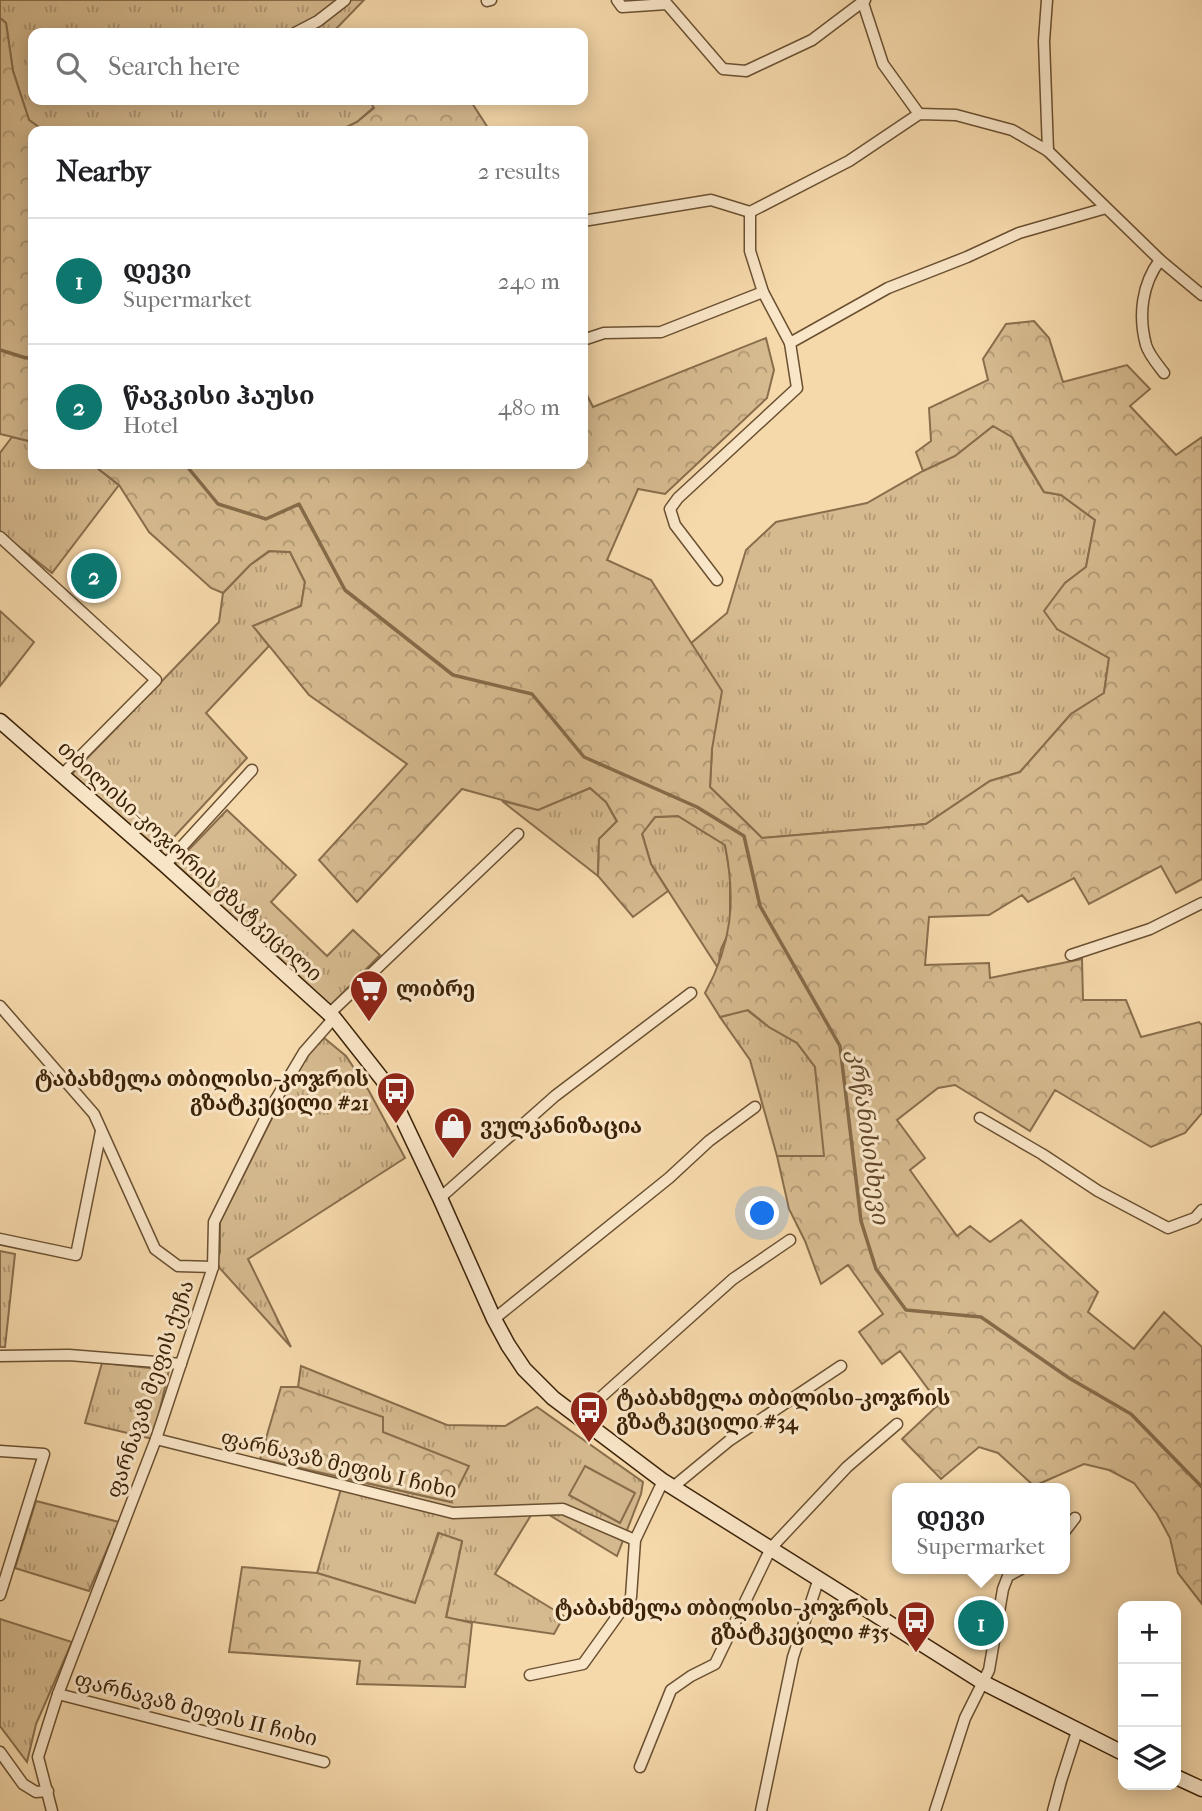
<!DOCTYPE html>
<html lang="en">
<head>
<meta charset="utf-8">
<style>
	body { margin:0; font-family:"IM FELL French Canon","Noto Serif Georgian",serif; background:#f2f2f2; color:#202124 }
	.controls { position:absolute; right:21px; bottom:21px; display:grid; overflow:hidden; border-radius:14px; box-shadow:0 4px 18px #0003 }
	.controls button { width:63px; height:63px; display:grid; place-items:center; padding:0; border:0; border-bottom:2px solid #e0e0e0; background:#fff; color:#202124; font:35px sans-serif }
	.you { position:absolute; left:763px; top:1214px; width:24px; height:24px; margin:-18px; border:5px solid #fff; border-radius:50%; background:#1a73e8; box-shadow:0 0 0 10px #1a73e833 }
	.badge { display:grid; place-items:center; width:46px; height:46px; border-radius:50%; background:#0f766e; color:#fff; font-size:23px; font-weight:700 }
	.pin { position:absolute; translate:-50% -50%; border:4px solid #fff; box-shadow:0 2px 7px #0006 }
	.popup { position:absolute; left:892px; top:1483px; width:178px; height:91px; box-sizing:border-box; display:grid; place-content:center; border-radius:14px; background:#fff; filter:drop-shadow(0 2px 5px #0005); font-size:23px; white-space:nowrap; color:#757577 }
	.popup b { font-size:26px; color:#202124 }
	.popup::after { content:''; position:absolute; left:50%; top:100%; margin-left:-14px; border:14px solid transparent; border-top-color:#fff }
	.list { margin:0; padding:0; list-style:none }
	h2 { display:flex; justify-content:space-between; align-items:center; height:91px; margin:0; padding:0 28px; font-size:30px }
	h2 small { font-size:23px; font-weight:400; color:#757577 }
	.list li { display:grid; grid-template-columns:46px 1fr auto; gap:21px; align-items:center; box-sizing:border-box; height:126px; padding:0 28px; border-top:2px solid #e0e0e0 }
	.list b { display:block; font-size:26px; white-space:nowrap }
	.list p { margin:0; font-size:23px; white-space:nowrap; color:#757577 }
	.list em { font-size:23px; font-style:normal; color:#757577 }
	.icon { flex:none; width:38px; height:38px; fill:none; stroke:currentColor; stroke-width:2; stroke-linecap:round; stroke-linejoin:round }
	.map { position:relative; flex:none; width:1202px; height:1811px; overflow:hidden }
	.search { position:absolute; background:#fff; box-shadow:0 4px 18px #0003; left:28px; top:28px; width:560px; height:77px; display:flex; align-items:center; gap:18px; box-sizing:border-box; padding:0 24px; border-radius:14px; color:#757577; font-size:26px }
	.panel { position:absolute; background:#fff; box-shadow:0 4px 18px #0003; left:28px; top:126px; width:560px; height:343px; border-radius:14px }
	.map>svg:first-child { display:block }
	.grass { fill:url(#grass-tufts); stroke:#896e4c; stroke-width:2 }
	.forest { fill:url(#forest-crowns); stroke:#896e4c; stroke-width:2 }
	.pitch { fill:#d6ba8f; stroke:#896e4c; stroke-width:2 }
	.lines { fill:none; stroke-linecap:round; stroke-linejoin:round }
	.stream { stroke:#866b49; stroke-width:3.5 }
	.street-casing { stroke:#6a5031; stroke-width:13 }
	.secondary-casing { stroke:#3c2308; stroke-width:17 }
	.street { stroke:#f9e6c8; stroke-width:10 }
	.secondary { stroke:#f9e6c8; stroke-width:14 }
	.labels { text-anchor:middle; stroke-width:6; stroke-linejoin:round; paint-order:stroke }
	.street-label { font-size:21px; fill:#3c2308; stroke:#f9e6c8 }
	.poi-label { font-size:21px; font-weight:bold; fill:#3c2308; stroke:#f9e6c8; text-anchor:start }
	.water-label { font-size:23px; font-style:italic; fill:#614728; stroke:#f9e6c8 }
</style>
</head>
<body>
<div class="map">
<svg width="1202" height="1811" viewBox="0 0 1202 1811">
	<defs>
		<pattern id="grass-tufts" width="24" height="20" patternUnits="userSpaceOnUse" patternTransform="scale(1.75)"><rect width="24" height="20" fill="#d6ba8f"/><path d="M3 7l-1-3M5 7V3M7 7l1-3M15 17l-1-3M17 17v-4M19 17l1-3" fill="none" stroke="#af9773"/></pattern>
		<pattern id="forest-crowns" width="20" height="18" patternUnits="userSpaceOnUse" patternTransform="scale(1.75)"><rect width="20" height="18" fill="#d6ba8f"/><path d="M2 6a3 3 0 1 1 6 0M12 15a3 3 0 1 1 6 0" fill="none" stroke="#af9773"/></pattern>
	</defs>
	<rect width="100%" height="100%" fill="#f6d9ab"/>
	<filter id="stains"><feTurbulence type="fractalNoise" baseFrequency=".00286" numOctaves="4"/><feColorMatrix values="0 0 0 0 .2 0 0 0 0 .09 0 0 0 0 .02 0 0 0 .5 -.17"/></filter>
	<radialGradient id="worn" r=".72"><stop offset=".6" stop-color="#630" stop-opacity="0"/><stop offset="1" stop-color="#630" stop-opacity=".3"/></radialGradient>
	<g class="grass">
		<path d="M 0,0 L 364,0 L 332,33 L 33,33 L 33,100 L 369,100 L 374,107 L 357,122 L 339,131 L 44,131 L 29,120 L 13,71 L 6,23 L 0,18 Z"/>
		<path d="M 993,426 L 1012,437 L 1024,460 L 1044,492 L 1061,495 L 1095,520 L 1086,567 L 1065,583 L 1057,629 L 1109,658 L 1104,693 L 1071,714 L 1020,772 L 990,781 L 926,824 L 762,838 L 710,787 L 712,749 L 690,644 L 727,613 L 746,550 L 776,522 L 867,503 L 923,471 L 955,456 Z"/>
		<path d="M 12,437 L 33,442 L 33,464 L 92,464 L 119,485 L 52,573 L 0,532 L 0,453 Z"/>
		<path d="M 270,551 L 290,552 L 305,582 L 301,606 L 253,626 L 269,646 L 206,713 L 247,758 L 161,851 L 71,775 L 219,622 L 223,593 L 250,565 Z"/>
		<path d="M 0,611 L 34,642 L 0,686 Z"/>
		<path d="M 590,788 L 606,802 L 617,822 L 599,839 L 598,876 L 502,801 L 538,810 Z"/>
		<path d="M 227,810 L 296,875 L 271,902 L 327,956 L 353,930 L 380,955 L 330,1006 L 175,864 Z"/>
		<path d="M 678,816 L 725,845 L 730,874 L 730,930 L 721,949 L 718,968 L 651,864 L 642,833 L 655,817 Z"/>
		<path d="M 747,1010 L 769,1027 L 797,1043 L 815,1067 L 825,1156 L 777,1156 L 750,1060 L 720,1017 Z"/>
		<path d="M 323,1037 L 346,1056 L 369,1091 L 405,1158 L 248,1259 L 291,1347 L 216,1264 L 220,1252 L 220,1222 L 304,1054 Z"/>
		<path d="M 0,1251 L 15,1254 L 5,1347 L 0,1347 Z"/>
		<path d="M 102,1363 L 169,1370 L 153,1439 L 85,1423 Z"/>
		<path d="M 301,1366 L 447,1425 L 505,1426 L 537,1407 L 643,1482 L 641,1494 L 617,1556 L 536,1507 L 495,1574 L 564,1616 L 554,1634 L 446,1618 L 462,1542 L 438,1533 L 415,1603 L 317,1573 L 344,1478 L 451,1502 L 382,1432 L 298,1387 Z"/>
		<path d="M 36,1501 L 119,1522 L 89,1591 L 15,1568 Z"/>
		<path d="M 0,1619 L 72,1642 L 36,1724 L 27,1762 L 0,1726 Z"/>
	</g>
	<g class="forest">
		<path d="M 0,18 L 6,23 L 13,71 L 29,120 L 44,131 L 33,131 L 33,442 L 0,434 Z"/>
		<path d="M 369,100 L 470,100 L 490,131 L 339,131 L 357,122 L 374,108 Z"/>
		<path d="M 1034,321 L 1049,338 L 1063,382 L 1127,365 L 1150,389 L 1130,406 L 1176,455 L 1202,437 L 1202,879 L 1176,893 L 1161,866 L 1089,904 L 1074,878 L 1028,902 L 1022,895 L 989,915 L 929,917 L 925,965 L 989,963 L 990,978 L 1082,959 L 1083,1000 L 1126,1000 L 1141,1037 L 1199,1022 L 1202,1025 L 1202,1113 L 1185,1133 L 1151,1147 L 1055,1090 L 1030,1131 L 955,1085 L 938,1088 L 897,1120 L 925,1158 L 910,1170 L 957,1236 L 970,1226 L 990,1242 L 1021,1220 L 1098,1292 L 1088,1312 L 1134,1349 L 1164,1312 L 1202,1347 L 1202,1604 L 1178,1573 L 1170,1538 L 1157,1514 L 1134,1483 L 1109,1470 L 1084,1464 L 1034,1486 L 998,1453 L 979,1447 L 941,1479 L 902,1439 L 939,1404 L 900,1351 L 882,1364 L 859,1332 L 883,1314 L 848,1265 L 821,1284 L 805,1241 L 789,1209 L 777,1156 L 824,1156 L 815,1067 L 797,1043 L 769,1027 L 748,1010 L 720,1017 L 705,993 C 732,944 736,900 725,845 L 678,816 L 655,817 L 642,834 L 651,864 L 668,891 L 633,917 L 598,876 L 599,839 L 617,821 L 606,802 L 590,788 L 538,810 L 462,789 L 357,902 L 319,860 L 407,764 L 309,695 L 253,626 L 301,606 L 305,582 L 290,552 L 269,551 L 250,565 L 223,593 L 211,588 L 149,532 L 119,485 L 92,464 L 330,464 L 341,468 L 345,464 L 583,464 L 583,391 L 585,391 L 593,407 L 766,338 L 774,370 L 767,398 L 665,494 L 638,489 L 607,560 L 651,580 L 722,691 L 712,749 L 710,787 L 762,838 L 926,824 L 990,781 L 1020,772 L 1071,714 L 1104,693 L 1109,658 L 1057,629 L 1044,611 L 1065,583 L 1086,567 L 1095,520 L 1061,495 L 1044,492 L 1012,437 L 993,426 L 955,456 L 923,471 L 916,452 L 931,441 L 929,408 L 988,380 L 983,359 L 1006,324 Z"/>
		<path d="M 281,1387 L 298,1387 L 383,1417 L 383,1432 L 469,1466 L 451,1502 L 260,1459 Z"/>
		<path d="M 439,1533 L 462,1541 L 446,1617 L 472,1623 L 465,1687 L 357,1684 L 360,1661 L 229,1652 L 242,1567 L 317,1573 L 415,1603 Z"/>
	</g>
	<path class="pitch" d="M 585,1466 L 635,1493 L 620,1523 L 569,1495 Z"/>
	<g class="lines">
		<g class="stream">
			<path d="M 0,350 L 26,358 L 33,357"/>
			<path d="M 185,464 L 218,504 L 266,519 L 299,504 L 345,590 L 453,675 L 532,694 L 584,757 L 697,807 L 744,836 L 760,906 L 840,1046 L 861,1221 L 876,1269 L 906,1310 L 981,1317 L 1069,1378 L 1131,1414 L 1202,1487"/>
		</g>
		<defs>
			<g id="street">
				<path d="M 617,0 L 622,7 L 667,4 L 723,69 L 746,71 L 812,40 L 865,0"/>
				<path d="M 1047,0 L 1044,41 L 1048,151"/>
				<path d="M 487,1 L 491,0"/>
				<path d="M 863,3 L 883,64 L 919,114"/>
				<path d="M 295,33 L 318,21 L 345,0"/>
				<path d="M 583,221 L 711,200 L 750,212"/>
				<path d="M 1160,260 C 1142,284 1138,315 1146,345 C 1149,355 1158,365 1164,373"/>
				<path d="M 583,340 L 604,333 L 661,332 L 763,292"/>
				<path d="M 790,343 L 888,288 L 967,257 L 1019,233 L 1106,208"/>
				<path d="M 0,537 L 156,680 L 62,775"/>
				<path d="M 717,580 L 675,525 L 670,509 L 678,498 L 797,388 L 790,343 L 763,292 L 750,251 L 750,212 L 849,161 L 919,114 L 956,115 L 1012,130 L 1048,151 L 1160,260 L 1202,295"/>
				<path d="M 165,865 L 252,770"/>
				<path d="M 1071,955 L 1150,929 L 1202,903"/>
				<path d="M 0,1006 L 94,1114 L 155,1249 L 178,1266 L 213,1267"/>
				<path d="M 330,1013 L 518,834"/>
				<path d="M 980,1118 L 1042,1154 L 1098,1191 L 1168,1228 L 1195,1218 L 1202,1210"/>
				<path d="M 440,1198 L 555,1096 L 691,993"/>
				<path d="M 0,1239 L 76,1255 L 101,1131"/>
				<path d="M 494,1319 L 669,1178 L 709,1141 L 755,1107"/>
				<path d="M 0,1356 L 69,1355 L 181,1364"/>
				<path d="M 581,1421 L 591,1406 L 733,1279 L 790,1240"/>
				<path d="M 156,1439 L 453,1513 L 563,1509 L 635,1540"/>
				<path d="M 0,1451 L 44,1454 L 0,1595"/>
				<path d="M 673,1487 L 730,1440 L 841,1366"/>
				<path d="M 1065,1531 L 1075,1518"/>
				<path d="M 530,1675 L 583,1664 L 631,1597 L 635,1540 L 663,1481"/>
				<path d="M 58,1694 L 324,1762"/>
				<path d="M 0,1752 L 23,1784 L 36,1792 L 48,1791"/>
				<path d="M 640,1767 L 671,1690 L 691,1676 L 715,1664 L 771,1548 L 847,1467 L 897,1424"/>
				<path d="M 52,1811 L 38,1757 L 58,1694 L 156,1439 L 213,1267 L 214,1222 L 270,1109 L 304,1052 L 334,1018"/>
				<path d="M 761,1811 L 793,1657 L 819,1578"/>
				<path d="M 935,1811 L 965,1718 L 989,1670 L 1003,1589 L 1008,1576 L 1021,1569"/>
				<path d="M 1053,1811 L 1061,1781 L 1077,1731"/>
			</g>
			<g id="secondary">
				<path d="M 0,721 L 165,865 L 334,1018 L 386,1084 L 440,1198 L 494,1319 L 508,1345 L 524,1369 L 553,1398 L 663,1481 L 984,1683 L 1123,1753"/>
				<path d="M 1176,1777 L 1202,1789"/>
			</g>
		</defs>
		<use href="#street" class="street-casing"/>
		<use href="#secondary" class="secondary-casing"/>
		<use href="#street" class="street"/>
		<use href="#secondary" class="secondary"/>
	</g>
	<defs>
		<symbol id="supermarket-pin" viewBox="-11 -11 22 30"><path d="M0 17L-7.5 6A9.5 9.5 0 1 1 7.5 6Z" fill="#8f2418" stroke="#f9e6c8"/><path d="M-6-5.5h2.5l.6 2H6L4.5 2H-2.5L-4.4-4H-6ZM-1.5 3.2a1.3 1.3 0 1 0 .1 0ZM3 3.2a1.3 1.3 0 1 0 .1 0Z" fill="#fff"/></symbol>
		<symbol id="bus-pin" viewBox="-11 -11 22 30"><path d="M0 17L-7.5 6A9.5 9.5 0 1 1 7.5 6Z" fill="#8f2418" stroke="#f9e6c8"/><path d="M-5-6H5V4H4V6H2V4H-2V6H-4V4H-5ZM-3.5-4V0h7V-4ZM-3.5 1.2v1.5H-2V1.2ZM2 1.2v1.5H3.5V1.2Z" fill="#fff"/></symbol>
		<symbol id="shop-pin" viewBox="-11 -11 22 30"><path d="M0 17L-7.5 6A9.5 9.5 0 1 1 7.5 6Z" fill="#8f2418" stroke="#f9e6c8"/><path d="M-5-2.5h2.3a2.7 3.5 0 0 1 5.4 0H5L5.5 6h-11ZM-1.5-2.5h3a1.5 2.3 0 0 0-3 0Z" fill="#fff"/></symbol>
	</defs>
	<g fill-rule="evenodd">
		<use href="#supermarket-pin" x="347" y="967" width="44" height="60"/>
		<use href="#bus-pin" x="374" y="1069" width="44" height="60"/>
		<use href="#shop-pin" x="431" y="1104" width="44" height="60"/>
		<use href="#bus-pin" x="567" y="1388" width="44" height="60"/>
		<use href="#bus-pin" x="894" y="1598" width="44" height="60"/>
	</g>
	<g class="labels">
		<g class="street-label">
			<text transform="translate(190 861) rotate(42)" y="7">თბილისი-კოჯორის გზატკეცილი</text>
			<text transform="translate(150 1389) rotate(-71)" y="7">ფარნავაზ მეფის ქუჩა</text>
			<text transform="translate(339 1464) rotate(13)" y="7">ფარნავაზ მეფის I ჩიხი</text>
			<text transform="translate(196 1709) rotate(14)" y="7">ფარნავაზ მეფის II ჩიხი</text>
		</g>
		<g class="poi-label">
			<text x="396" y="996">ლიბრე</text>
			<text x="369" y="1086" text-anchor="end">ტაბახმელა თბილისი-კოჯრის<tspan x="369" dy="24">გზატკეცილი #21</tspan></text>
			<text x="480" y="1133">ვულკანიზაცია</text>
			<text x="616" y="1405">ტაბახმელა თბილისი-კოჯრის<tspan x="616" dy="24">გზატკეცილი #34</tspan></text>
			<text x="889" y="1615" text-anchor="end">ტაბახმელა თბილისი-კოჯრის<tspan x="889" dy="24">გზატკეცილი #35</tspan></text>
		</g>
		<g class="water-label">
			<text transform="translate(869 1137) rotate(82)" y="8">კრწანისისხევი</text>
		</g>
	</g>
	<rect width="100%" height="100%" filter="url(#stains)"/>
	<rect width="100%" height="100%" fill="url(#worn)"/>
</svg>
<div class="controls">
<button>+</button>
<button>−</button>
<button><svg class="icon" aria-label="layers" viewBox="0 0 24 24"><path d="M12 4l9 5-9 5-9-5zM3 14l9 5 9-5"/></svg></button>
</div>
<div class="you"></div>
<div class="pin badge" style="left:981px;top:1623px">1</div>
<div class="popup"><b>დევი</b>Supermarket</div>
<div class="pin badge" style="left:94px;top:576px">2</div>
<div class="search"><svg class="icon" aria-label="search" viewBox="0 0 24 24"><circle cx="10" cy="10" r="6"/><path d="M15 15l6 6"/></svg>Search here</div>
<section class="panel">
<h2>Nearby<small>2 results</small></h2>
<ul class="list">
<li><span class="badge">1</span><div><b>დევი</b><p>Supermarket</p></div><em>240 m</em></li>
<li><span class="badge">2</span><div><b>წავკისი ჰაუსი</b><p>Hotel</p></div><em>480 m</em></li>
</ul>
</section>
</div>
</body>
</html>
